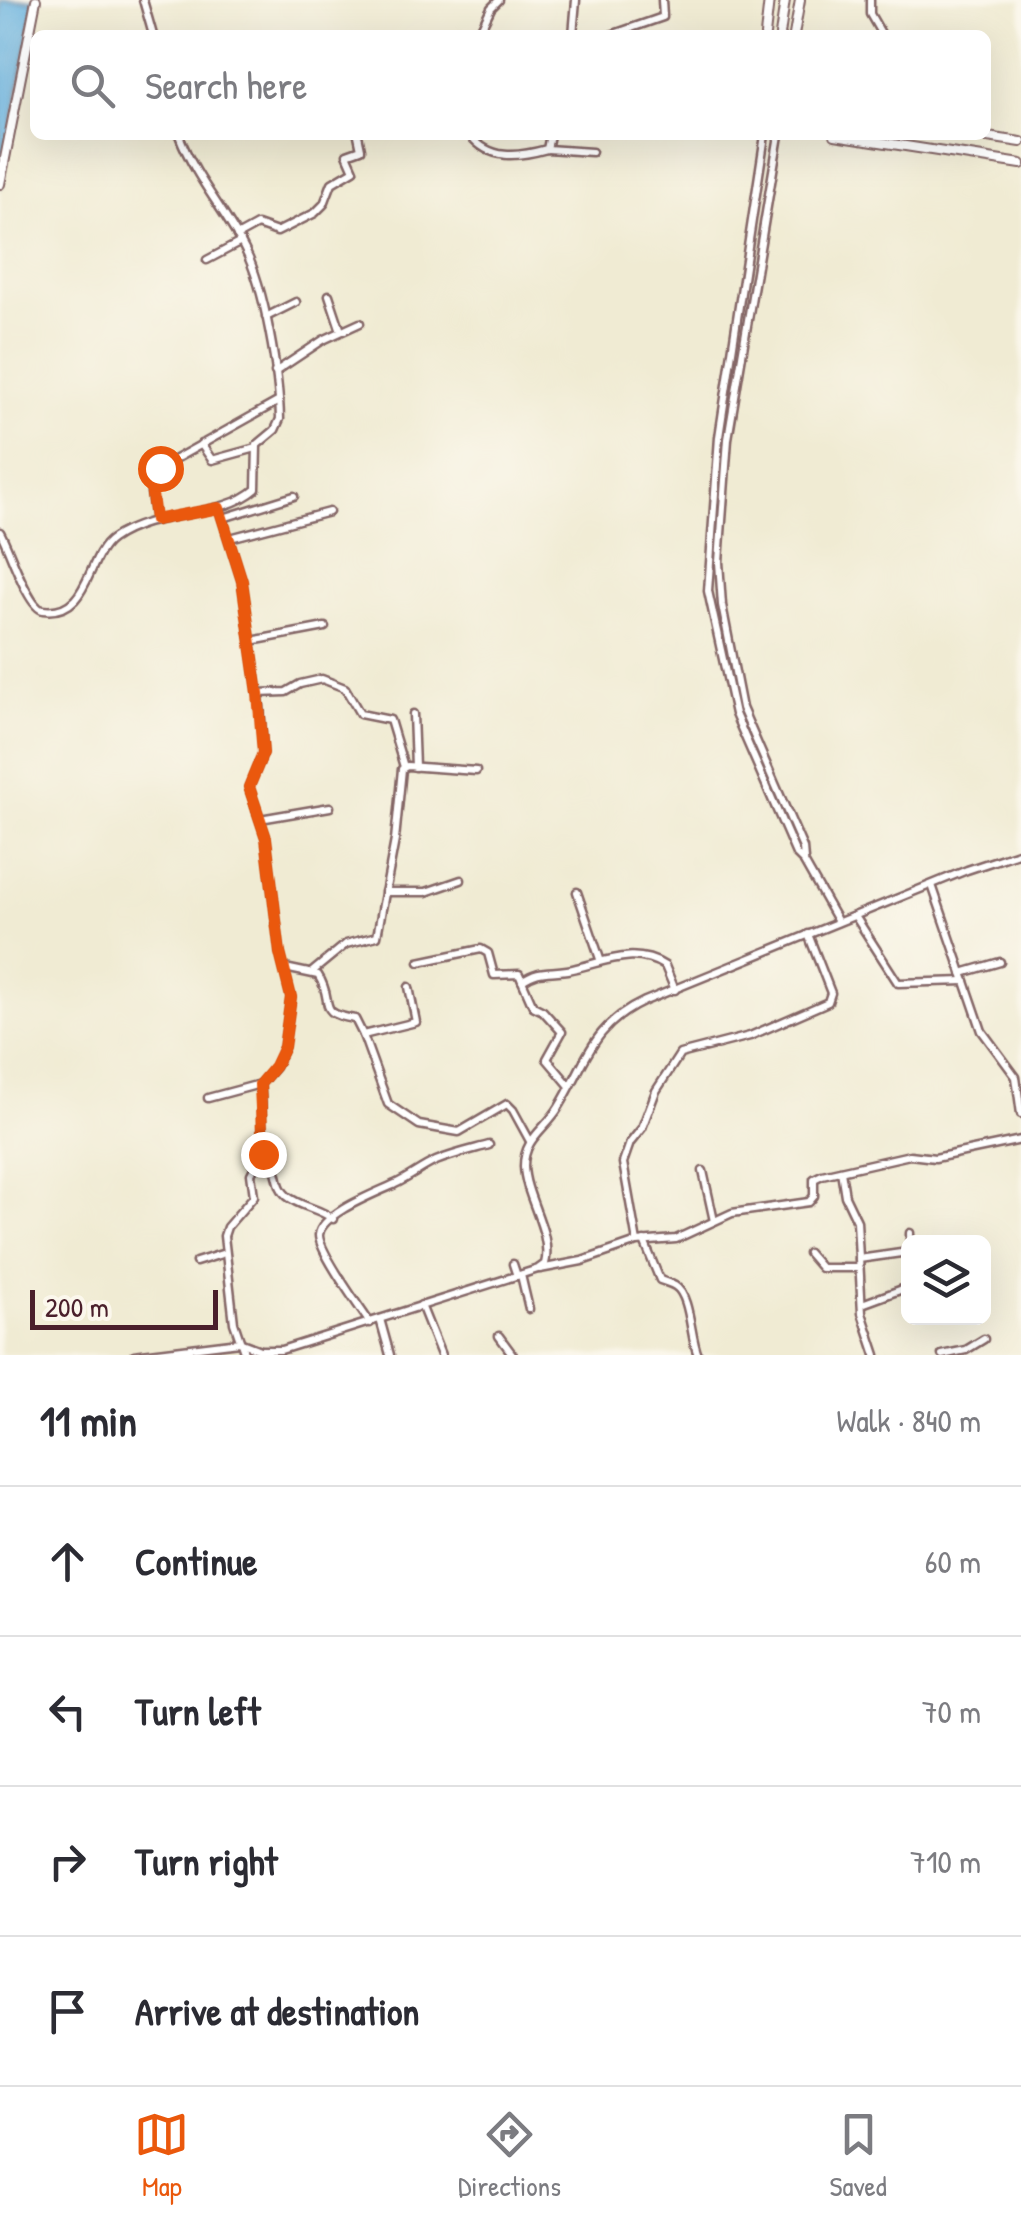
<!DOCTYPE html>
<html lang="en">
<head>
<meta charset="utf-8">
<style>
	body { margin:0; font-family:"Patrick Hand",sans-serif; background:#f2f2f3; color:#2b2b33 }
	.controls { position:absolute; right:30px; bottom:30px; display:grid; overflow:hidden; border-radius:15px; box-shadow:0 10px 40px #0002 }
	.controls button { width:90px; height:90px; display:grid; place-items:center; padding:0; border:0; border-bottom:2px solid #e1e1e2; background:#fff; color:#2b2b33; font:50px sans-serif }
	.scale { position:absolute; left:30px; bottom:25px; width:188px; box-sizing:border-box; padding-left:10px; border:5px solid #4a1f2b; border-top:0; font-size:28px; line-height:35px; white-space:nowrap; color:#4a1f2b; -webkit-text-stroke:8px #fbf7ec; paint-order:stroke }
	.stop { position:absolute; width:30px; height:30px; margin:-22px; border:8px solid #ea580c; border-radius:50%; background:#fff }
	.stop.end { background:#ea580c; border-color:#fff; box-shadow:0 2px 10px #0008 }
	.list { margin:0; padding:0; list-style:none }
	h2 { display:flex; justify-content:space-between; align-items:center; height:130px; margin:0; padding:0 40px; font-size:42px }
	h2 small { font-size:32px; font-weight:400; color:#7c7c81 }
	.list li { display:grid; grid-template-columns:65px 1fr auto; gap:30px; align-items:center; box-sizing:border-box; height:150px; padding:0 40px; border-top:2px solid #e1e1e2 }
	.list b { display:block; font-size:38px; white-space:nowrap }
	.list em { font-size:32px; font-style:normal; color:#7c7c81 }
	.icon { flex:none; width:55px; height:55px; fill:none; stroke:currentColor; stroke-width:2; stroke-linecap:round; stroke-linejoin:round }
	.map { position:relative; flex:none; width:1021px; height:1355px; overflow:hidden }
	.search { position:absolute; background:#fff; box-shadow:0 10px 40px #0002; left:30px; right:30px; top:30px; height:110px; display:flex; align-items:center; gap:25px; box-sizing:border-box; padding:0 35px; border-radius:15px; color:#7c7c81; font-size:38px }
	.sheet { height:730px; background:#fff }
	nav { display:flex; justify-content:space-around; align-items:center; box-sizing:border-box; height:140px; border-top:2px solid #e1e1e2; background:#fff; font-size:28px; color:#7c7c81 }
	nav a { display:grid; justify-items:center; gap:5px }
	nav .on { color:#ea580c }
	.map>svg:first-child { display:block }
	.water { fill:#65b0de; stroke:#586884; stroke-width:2.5 }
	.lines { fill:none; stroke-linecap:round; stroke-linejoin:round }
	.minor-casing { stroke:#846666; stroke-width:11 }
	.tertiary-casing { stroke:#846666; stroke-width:12 }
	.minor { stroke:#fff; stroke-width:6 }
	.tertiary { stroke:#fff; stroke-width:8 }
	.route { stroke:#ea580c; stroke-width:12 }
</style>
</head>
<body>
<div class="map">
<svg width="1021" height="1355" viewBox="0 0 1021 1355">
	<rect width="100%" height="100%" fill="#fbf7ec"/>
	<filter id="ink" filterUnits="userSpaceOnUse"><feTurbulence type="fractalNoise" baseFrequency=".01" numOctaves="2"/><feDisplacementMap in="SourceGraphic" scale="20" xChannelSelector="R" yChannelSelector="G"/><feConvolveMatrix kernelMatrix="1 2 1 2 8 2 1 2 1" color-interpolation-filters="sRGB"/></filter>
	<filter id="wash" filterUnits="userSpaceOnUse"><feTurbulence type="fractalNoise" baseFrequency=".0048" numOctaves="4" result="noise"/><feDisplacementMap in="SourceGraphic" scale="40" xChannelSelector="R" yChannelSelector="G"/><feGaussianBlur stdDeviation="2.25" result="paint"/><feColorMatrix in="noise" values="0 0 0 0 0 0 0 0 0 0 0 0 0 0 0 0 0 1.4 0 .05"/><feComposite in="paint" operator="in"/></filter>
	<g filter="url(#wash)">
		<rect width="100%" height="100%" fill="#f0ebd3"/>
		<path class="water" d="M 0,0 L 36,0 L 0,188 Z"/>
	</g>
	<g filter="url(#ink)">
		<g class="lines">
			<defs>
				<g id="minor">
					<path d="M 143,0 L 153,35"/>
					<path d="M 870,0 L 870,14 L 882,35"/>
					<path d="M 478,35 L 491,8 L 499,0"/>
					<path d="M 573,35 L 576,0"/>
					<path d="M 611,35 L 663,17 L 662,0"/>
					<path d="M 470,135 C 490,161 518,157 547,149 L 550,135"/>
					<path d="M 765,135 L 719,437 L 708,591 L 735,714 L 796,854 L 804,862 L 838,922"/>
					<path d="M 779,135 L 728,439 L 719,562 L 722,605 L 742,708 L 803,848 L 804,860"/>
					<path d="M 547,149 L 592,152"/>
					<path d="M 237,236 L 257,225 L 277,232 L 315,213 L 324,204 L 332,183 L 354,170 L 347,154 L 361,149 L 358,135"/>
					<path d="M 207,260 L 241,242"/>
					<path d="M 329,295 L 341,331"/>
					<path d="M 266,317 L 296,302"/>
					<path d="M 275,372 L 323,340 L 360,323"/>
					<path d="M 201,444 L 212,460 L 256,448"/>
					<path d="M 219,508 L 242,581 L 260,706 L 263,753 L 249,787 L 266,838 L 280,953 L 291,997 L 284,1047 L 275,1067 L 260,1084 C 263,1106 260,1127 264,1149 L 251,1174 L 254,1196 L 227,1227 L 224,1236 L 234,1323 L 245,1355"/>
					<path d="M 223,518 L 294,496"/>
					<path d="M 155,520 L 150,485 L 154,471 L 279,401"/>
					<path d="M 0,532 C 9,547 28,608 43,610 C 90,616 86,557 112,539 C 155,509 222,519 256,489 L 257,445 L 275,430 L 280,419 C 279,376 265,288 245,250 C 225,210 195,178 179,135"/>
					<path d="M 230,538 L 329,512"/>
					<path d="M 251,641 L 325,627"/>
					<path d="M 258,693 L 286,692 L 300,684 L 322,679 L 345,688 L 360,714 L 390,720 L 404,767"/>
					<path d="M 413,714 L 415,767"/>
					<path d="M 260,819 L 330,807"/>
					<path d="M 932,885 L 982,1031 L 1016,1077 L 1021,1114"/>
					<path d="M 385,892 L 426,892 L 461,880"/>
					<path d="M 577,892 L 600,959"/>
					<path d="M 855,916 L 898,983 L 965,981"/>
					<path d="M 419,962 L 481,949 L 488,953 L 494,975 L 519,974 L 533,1006 L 543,1011 L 562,1032 L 547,1059 L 569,1085"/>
					<path d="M 285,968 L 318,975 C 336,1003 314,1013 355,1019 L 363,1035 L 416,1022 L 409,987"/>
					<path d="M 312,972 L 346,944 L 377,936 L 395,840 L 402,769 L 407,766 L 476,771"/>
					<path d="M 962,973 L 1000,962"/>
					<path d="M 522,981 C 539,969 548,973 567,970 C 601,964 632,945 665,966 L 675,990"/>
					<path d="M 363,1035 L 388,1104 L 419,1125 L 459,1132 L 507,1104 L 513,1110 L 530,1141"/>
					<path d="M 208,1098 L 260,1084"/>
					<path d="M 263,1154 C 282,1165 273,1184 287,1196 C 300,1207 319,1208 333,1219"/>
					<path d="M 703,1171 L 714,1221"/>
					<path d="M 841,1171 L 845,1196 L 857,1221 L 862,1313 L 876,1355"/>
					<path d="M 910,1233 L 910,1242"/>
					<path d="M 644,1241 L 660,1280 C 665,1282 670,1283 675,1286 C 691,1296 690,1338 698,1355"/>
					<path d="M 637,1242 L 623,1163 L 630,1143 L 642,1128 L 656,1091 L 680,1054 L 750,1036 L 828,1002 L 831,993 L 808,934"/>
					<path d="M 808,1253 L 821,1268 L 859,1268"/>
					<path d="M 859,1259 L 908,1252"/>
					<path d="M 196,1262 L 225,1253"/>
					<path d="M 513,1264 L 517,1276"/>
					<path d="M 540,1269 L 582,1261 L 637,1242 L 676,1239 L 732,1213 L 809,1202 L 814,1196 L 814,1179 L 822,1175 L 910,1155 L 935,1158 L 1021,1140"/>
					<path d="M 521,1275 L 529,1309"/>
					<path d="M 862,1304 L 908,1287"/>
					<path d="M 421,1305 L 441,1355"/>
					<path d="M 380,1319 L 390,1355"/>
					<path d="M 370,1323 C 360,1308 318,1250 319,1235 C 321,1213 379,1192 395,1184 C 410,1177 422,1167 436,1161 C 453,1154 471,1150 489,1145"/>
					<path d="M 499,1336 L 513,1355"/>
					<path d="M 134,1355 L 239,1342 L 260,1350 L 281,1350 L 538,1269 L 545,1264 C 553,1233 525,1198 524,1166 C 524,1138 546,1129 559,1107 C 587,1061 591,1026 645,1001 L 967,870 L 1021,852"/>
					<path d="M 942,1355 L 966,1350 L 984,1339"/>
				</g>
				<g id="tertiary">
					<path d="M 765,35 L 769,0"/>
					<path d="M 780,35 L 785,0"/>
					<path d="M 794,35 L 800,0"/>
					<path d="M 835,135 L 1021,164"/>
					<path d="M 974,135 L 1021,142"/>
					<path d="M 0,184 L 36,0"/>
				</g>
			</defs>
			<use href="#minor" class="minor-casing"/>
			<use href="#tertiary" class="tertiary-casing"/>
			<use href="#minor" class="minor"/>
			<use href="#tertiary" class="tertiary"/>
		</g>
	</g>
	<g class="lines" filter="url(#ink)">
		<path class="route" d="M 160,468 L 150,477 L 155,520 L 219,508 L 242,581 L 258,693 L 263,753 L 249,787 L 266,838 L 280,953 L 291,997 L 284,1047 L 275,1066 L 260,1084 L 263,1154"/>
	</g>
</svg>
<div class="controls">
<button><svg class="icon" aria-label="layers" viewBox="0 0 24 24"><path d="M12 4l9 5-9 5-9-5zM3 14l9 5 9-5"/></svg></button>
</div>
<div class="scale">200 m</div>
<div class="stop" style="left:160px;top:468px"></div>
<div class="stop end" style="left:263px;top:1154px"></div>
<div class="search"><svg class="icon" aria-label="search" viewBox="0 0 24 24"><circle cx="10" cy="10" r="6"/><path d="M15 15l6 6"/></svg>Search here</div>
</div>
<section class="sheet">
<h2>11 min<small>Walk · 840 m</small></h2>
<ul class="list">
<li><svg class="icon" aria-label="ahead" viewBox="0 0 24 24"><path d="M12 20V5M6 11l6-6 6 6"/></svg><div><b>Continue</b></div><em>60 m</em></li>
<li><svg class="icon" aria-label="left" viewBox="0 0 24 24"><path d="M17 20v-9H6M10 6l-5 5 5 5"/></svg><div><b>Turn left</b></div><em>70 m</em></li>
<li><svg class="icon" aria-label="right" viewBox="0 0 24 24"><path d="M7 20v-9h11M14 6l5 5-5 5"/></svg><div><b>Turn right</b></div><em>710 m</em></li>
<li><svg class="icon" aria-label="arrive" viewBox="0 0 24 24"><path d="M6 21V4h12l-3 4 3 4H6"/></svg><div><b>Arrive at destination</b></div></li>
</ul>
</section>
<nav>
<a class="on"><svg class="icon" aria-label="map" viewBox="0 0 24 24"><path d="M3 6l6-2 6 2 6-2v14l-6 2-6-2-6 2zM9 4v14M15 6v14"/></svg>Map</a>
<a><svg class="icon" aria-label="directions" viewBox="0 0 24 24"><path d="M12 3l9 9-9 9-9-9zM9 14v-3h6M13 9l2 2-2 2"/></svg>Directions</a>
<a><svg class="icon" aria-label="saved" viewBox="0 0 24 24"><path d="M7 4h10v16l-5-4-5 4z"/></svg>Saved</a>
</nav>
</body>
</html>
